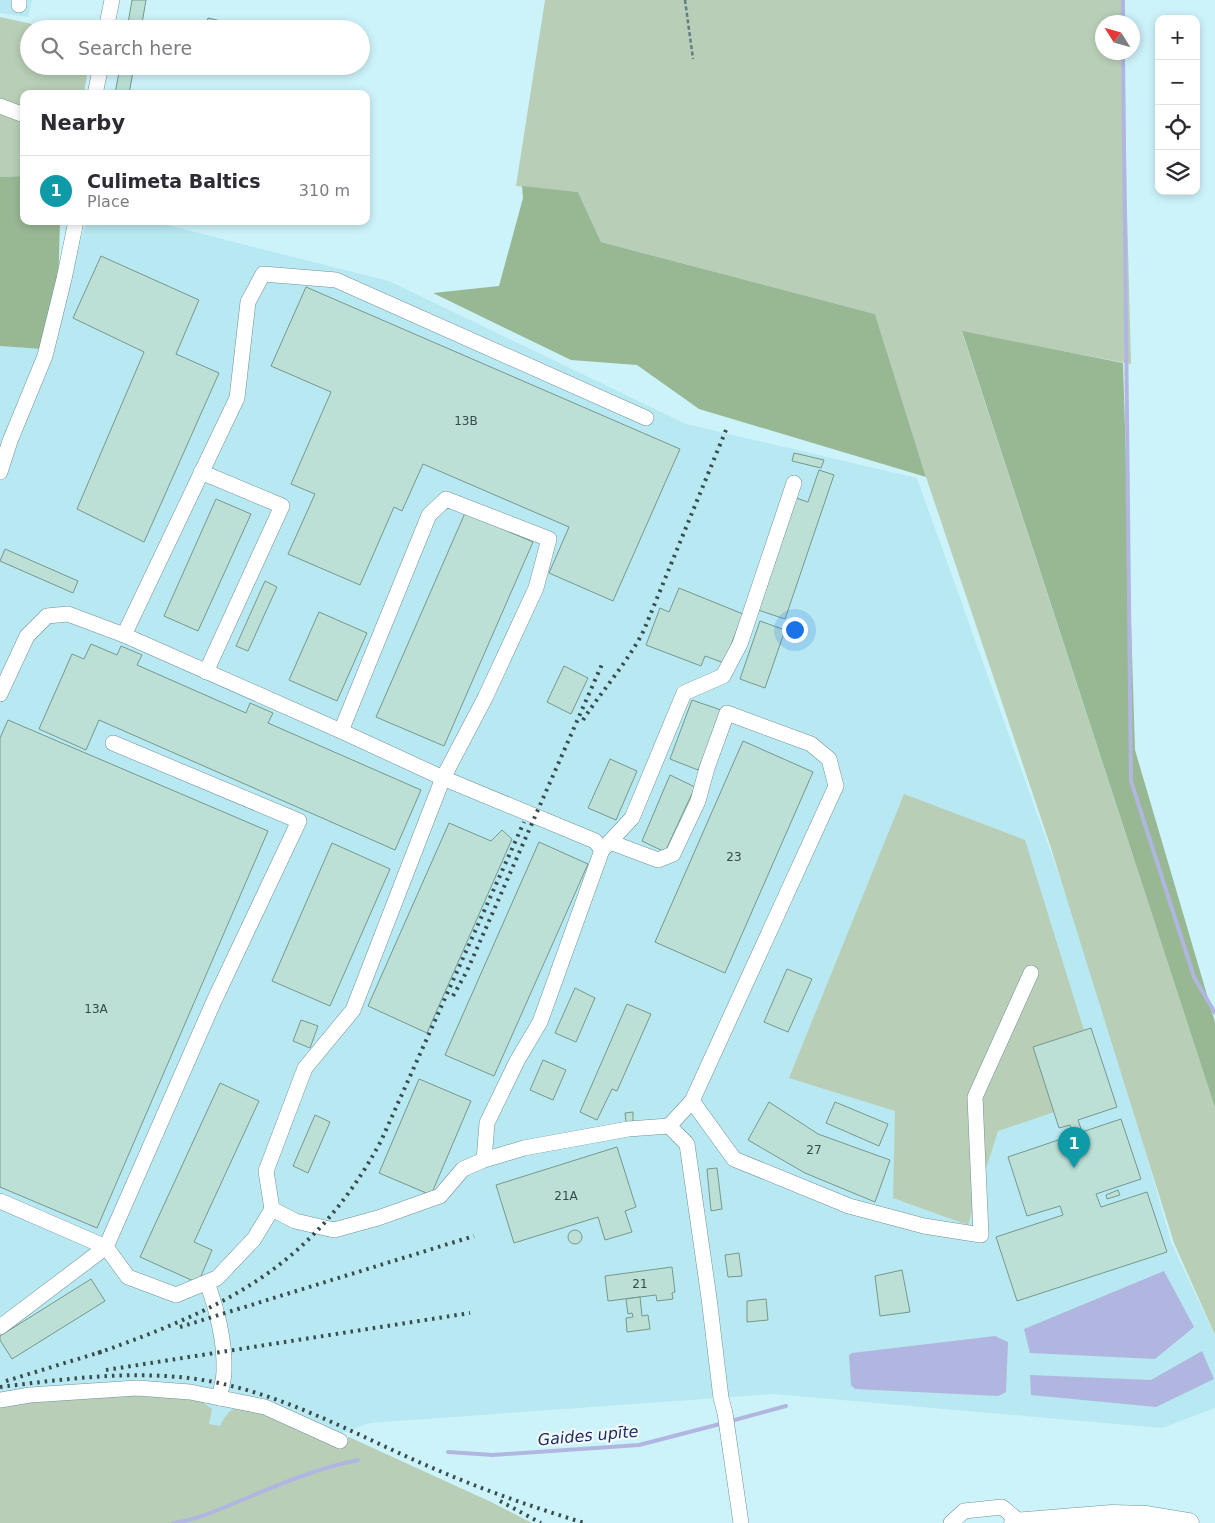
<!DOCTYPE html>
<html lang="en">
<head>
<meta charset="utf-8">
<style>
	body { margin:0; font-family:"DejaVu Sans",sans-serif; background:#f7f7f7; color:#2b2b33 }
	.controls { position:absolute; right:15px; top:15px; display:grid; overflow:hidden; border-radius:10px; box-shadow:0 2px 8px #0003 }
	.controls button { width:45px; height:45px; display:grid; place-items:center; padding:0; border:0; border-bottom:1px solid #e1e1e2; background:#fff; color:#2b2b33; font:25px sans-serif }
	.compass { position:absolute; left:1095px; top:15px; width:45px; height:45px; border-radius:50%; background:#fff; box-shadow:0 2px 8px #0003; rotate:307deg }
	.you { position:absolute; left:794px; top:629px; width:18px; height:18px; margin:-12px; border:4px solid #fff; border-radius:50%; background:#1a73e8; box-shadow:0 0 0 8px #1a73e833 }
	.badge { display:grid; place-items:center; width:32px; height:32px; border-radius:50%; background:#111827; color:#fff; font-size:16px; font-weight:700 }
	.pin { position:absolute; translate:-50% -41px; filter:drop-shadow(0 1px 2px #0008) }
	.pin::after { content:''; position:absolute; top:26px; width:18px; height:15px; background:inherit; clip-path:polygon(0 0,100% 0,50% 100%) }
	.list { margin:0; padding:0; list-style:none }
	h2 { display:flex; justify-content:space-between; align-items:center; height:65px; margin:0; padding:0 20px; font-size:21px }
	h2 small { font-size:16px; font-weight:400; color:#7c7c81 }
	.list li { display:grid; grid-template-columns:32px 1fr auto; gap:15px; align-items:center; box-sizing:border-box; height:70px; padding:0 20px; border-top:1px solid #e1e1e2 }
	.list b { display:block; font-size:19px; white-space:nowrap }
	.list p { margin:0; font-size:16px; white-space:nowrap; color:#7c7c81 }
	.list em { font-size:16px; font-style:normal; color:#7c7c81 }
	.icon { flex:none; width:28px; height:28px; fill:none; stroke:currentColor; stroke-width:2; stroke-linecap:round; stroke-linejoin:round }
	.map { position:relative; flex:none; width:1215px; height:1523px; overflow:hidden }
	.search { position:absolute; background:#fff; box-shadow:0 2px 8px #0003; left:20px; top:20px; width:350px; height:55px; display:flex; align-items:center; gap:12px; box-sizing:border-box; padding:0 18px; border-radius:28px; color:#7c7c81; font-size:19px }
	.panel { position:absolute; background:#fff; box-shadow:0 2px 8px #0003; left:20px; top:90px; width:350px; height:135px; border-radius:10px }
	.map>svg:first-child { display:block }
	.built { fill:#b8e8f1 }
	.green { fill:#b8ceb6 }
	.forest { fill:#98b894 }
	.water { fill:#b1b6e1 }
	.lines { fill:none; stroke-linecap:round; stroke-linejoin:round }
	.stream { stroke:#b1b6e1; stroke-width:4 }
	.building { fill:#bce0d6; stroke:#76988e }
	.minor-casing { stroke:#70939a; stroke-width:16 }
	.major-casing { stroke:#70939a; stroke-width:21 }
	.path { stroke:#647d82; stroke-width:2.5; stroke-dasharray:4 2.5; stroke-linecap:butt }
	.minor { stroke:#fff; stroke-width:15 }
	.major { stroke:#fff; stroke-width:20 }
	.rail { stroke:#394d51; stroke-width:4; stroke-dasharray:2.5 5; stroke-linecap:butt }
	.labels { text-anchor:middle; stroke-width:4.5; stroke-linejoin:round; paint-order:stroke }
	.number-label { font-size:12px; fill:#364a4a }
	.water-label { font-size:16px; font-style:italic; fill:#28285d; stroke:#edfbfe }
</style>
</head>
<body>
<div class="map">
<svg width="1215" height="1523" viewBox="0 0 1215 1523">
	<rect width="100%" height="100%" fill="#cdf3fa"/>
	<g class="built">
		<path d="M 0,0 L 32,0 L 28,17 L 0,13 Z"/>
		<path d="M 87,221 L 151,221 L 389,281 L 686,424 L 917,478 L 1098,984 L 1171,1242 L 1215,1336 L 1215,1408 L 1162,1428 L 774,1394 L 370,1423 L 150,1504 L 0,1514 L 0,346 L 43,349 Z"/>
	</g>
	<g class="green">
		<path d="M 545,0 L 1121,0 L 1122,22 L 1102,22 L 1102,52 L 1123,53 L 1131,364 L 962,332 L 1215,1108 L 1215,1335 L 1174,1243 L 1051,848 L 926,477 L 875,314 L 601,242 L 578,192 L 516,186 Z"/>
		<path d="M 0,17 L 32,24 L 34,29 L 29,29 L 29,66 L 79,66 L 88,68 L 84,94 L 24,94 L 24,176 L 0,177 Z"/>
		<path d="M 904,794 L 1025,840 L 1104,1095 L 998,1131 L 968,1225 L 893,1198 L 895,1111 L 789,1078 Z"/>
		<path d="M 109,1393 L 200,1400 L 212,1409 L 209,1424 L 220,1426 C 226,1414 230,1409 242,1405 L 338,1446 L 349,1437 L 491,1502 L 532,1523 L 0,1523 L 0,1406 L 17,1403 Z"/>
	</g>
	<g class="forest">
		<path d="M 24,176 L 24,221 L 60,221 L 58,291 L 42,349 L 0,346 L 0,177 Z"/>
		<path d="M 522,186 L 578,192 L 601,242 L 875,314 L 926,477 L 699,409 L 637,365 L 571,360 L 433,293 L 499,286 L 523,198 Z"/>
		<path d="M 962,331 L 1123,363 L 1135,750 L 1215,1022 L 1215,1108 Z"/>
	</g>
	<g class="water">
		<path d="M 1164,1271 L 1194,1327 L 1155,1359 L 1030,1353 L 1024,1329 Z"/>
		<path d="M 995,1336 L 1008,1342 L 1006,1392 L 998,1396 L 855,1389 L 851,1385 L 849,1355 L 852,1353 Z"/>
		<path d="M 1202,1351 L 1214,1379 L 1156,1407 L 1031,1395 L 1030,1375 L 1151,1380 Z"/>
	</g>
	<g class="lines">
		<g class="stream">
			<path d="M 1123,0 L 1123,22"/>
			<path d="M 1123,52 L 1131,781 L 1194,977 L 1215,1013"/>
			<path d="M 731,1421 L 786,1406"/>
			<path d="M 448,1452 L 493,1455 L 639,1445 L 724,1423"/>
			<path d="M 173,1523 C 194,1521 223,1508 242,1500 C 280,1484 318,1468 358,1460"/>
		</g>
	</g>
	<g class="building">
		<path d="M 132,0 L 146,0 L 141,29 L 127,29 Z"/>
		<path d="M 208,18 L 221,21 L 220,29 L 206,28 Z"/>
		<path d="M 120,66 L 134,66 L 129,94 L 115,94 Z"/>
		<path d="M 101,256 L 199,300 L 176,354 L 219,373 L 144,542 L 77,509 L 144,352 L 73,318 Z"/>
		<path d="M 306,287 L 680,449 L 613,601 L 549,573 L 569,527 L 423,464 L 402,511 L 394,507 L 360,585 L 288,554 L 315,494 L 291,484 L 331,392 L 271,366 Z"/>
		<path d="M 794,453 L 824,460 L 821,468 L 792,461 Z"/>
		<path d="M 819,470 L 834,475 L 785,619 L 758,610 L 796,498 L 808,502 Z"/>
		<path d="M 216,499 L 251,514 L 198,631 L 164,616 Z"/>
		<path d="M 465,513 L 533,542 L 444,746 L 376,717 Z"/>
		<path d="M 5,549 L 78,581 L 73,593 L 0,561 Z"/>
		<path d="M 265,581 L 277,587 L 248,651 L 236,646 Z"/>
		<path d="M 679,588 L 743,614 L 724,663 L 705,656 L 701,666 L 646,645 L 660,608 L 669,612 Z"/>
		<path d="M 319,612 L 367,633 L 337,701 L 289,680 Z"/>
		<path d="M 760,621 L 785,630 L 765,688 L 740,679 Z"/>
		<path d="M 91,644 L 117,655 L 121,646 L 142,655 L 137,665 L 246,713 L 250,703 L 273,713 L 268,723 L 421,790 L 395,850 L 99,720 L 86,750 L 39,729 L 72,654 L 84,659 Z"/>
		<path d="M 564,666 L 588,678 L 571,714 L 547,702 Z"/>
		<path d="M 692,700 L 724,711 L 698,770 L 670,759 Z"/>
		<path d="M 8,720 L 268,831 L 97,1228 L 0,1187 L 0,738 Z"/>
		<path d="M 743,741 L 813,772 L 725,973 L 655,942 Z"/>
		<path d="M 610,759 L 637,771 L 616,820 L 588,808 Z"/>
		<path d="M 670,775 L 695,787 L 665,852 L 642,841 Z"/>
		<path d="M 449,823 L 491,841 L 502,830 L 512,839 L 427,1033 L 368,1006 Z"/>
		<path d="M 539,842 L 588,864 L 494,1076 L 445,1055 Z"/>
		<path d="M 332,843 L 390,869 L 330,1006 L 272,981 Z"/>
		<path d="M 787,969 L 812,979 L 788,1032 L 764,1022 Z"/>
		<path d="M 575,988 L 595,998 L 576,1042 L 555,1033 Z"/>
		<path d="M 627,1004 L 651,1014 L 617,1091 L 612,1089 L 597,1120 L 580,1112 Z"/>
		<path d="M 301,1020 L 318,1026 L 310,1048 L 293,1041 Z"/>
		<path d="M 1091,1028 L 1117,1107 L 1078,1120 L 1082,1132 L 1121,1119 L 1141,1179 L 1096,1194 L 1101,1207 L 1147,1192 L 1167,1252 L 1017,1301 L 996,1237 L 1063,1215 L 1060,1206 L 1027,1216 L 1008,1157 L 1073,1135 L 1070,1125 L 1059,1128 L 1033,1047 Z"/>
		<path d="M 543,1060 L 566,1070 L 553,1100 L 530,1090 Z"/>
		<path d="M 419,1079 L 471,1101 L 431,1195 L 379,1173 Z"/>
		<path d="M 220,1083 L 259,1101 L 194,1242 L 212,1250 L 198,1283 L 140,1257 Z"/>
		<path d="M 769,1102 L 818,1134 L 890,1160 L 875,1202 L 805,1173 L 748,1140 Z"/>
		<path d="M 835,1102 L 888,1124 L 879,1146 L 826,1123 Z"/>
		<path d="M 633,1112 L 633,1122 L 626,1122 L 625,1113 Z"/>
		<path d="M 315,1115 L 330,1122 L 308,1173 L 293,1166 Z"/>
		<path d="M 617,1147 L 636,1207 L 625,1211 L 632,1232 L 605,1240 L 598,1217 L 514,1243 L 496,1185 Z"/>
		<path d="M 717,1168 L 722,1209 L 711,1211 L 707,1169 Z"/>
		<path d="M 1118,1190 L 1120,1195 L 1107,1199 L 1106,1195 Z"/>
		<circle cx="575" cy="1237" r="7"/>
		<path d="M 739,1253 L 742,1276 L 728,1277 L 725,1255 Z"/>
		<path d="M 672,1267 L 675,1292 L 672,1293 L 673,1299 L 657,1301 L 656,1295 L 608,1301 L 605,1276 Z"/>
		<path d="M 902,1270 L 910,1312 L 880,1316 L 875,1276 Z"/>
		<path d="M 91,1279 L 105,1301 L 12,1359 L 0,1340 L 0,1336 Z"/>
		<path d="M 640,1297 L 642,1316 L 648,1315 L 650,1329 L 627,1332 L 626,1318 L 633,1317 L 632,1313 L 628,1314 L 626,1299 Z"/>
		<path d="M 766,1299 L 768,1320 L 747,1322 L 747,1301 Z"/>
	</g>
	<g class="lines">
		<defs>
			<g id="minor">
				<path d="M 19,5 L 19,0"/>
				<path d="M 106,29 L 112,0"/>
				<path d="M 95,94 L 101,66"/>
				<path d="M 0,106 L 24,115"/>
				<path d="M 0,472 L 10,441 L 45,356 L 64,279 L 76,221"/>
				<path d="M 201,472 L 282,506 L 206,672"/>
				<path d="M 124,635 L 237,398 L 248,302 L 263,274 L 336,280 L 646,418"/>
				<path d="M 0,694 L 27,636 L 47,616 L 68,614 L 124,635 L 341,731 L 443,778 L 353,1010 L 305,1068 L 266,1171 L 272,1209"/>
				<path d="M 341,731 L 429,515 L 446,499 L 549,539 L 536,588 L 485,698 L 443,778 L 595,841 L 602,850 L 540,1022 L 517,1061 L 487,1123 L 484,1160"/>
				<path d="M 113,743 L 299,821 L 214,1001 L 106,1247 L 128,1277 L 176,1295 L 217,1278 L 254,1239 L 272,1209 L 295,1221 L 334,1230 L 378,1218 L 440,1196 L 463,1169 L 484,1160 L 524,1148 L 628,1129 L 669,1126 L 687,1144 L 709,1298 L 721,1398 L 725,1413 L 741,1523"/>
				<path d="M 610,842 L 658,860 L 673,854 L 698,801 L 707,768 L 727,713 L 811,744 L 829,759 L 836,786 L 692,1101 L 669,1126"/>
				<path d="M 604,848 L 632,818 L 684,693 L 723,676 L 740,644 L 794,483"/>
				<path d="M 692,1101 L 734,1159 L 849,1206 L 924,1226 L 981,1235 L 975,1097 L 1031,973"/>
				<path d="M 0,1201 L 106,1247 L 0,1327"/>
				<path d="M 207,1282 C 217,1311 225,1340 224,1371 C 224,1380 221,1389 219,1398"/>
				<path d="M 0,1400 L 30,1395 L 137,1388 L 190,1392 L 265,1407 L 340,1441"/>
				<path d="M 951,1523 L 964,1511 L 1002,1507 L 1020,1522"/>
			</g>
			<path id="major" d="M 1014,1523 L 1112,1515 L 1147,1516 L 1189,1523"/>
		</defs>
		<use href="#minor" class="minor-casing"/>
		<use href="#major" class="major-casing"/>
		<path class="path" d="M 685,0 L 693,59"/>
		<use href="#minor" class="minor"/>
		<use href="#major" class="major"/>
		<g class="rail">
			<path d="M 583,720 C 603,689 628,662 644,630 L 726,430"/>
			<path d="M 453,996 L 467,971 L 603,662"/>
			<path d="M 180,1327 L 474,1236"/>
			<path d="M 98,1353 C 227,1307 313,1267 381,1141 L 524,822"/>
			<path d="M 106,1370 L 470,1313"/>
			<path d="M 6,1381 L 104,1351"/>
			<path d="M 0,1387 C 65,1379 131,1370 196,1379 C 281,1391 357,1436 435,1469 C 483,1490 533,1507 584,1523"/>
			<path d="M 500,1501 L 541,1523"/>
		</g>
	</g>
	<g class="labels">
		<g class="number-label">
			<text x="466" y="425">13B</text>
			<text x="734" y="861">23</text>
			<text x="96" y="1013">13A</text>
			<text x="814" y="1154">27</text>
			<text x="566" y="1200">21A</text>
			<text x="640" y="1288">21</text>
		</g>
		<g class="water-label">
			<text transform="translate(588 1435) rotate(-5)" y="6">Gaides upīte</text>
		</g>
	</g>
</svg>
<div class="controls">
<button>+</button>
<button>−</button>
<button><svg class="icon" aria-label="locate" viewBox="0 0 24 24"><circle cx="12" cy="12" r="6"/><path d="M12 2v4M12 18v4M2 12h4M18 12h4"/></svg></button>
<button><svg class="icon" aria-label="layers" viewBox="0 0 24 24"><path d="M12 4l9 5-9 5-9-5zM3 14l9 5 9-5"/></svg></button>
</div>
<svg class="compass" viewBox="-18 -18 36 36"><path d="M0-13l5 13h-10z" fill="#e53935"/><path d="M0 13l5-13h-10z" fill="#7c7c81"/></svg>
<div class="you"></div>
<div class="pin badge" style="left:1074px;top:1168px;background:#0f9aa8">1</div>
<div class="search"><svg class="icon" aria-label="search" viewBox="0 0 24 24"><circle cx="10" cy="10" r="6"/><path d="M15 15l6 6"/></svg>Search here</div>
<section class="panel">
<h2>Nearby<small></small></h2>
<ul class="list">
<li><span class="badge" style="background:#0f9aa8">1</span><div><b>Culimeta Baltics</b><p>Place</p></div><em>310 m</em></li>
</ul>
</section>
</div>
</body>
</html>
